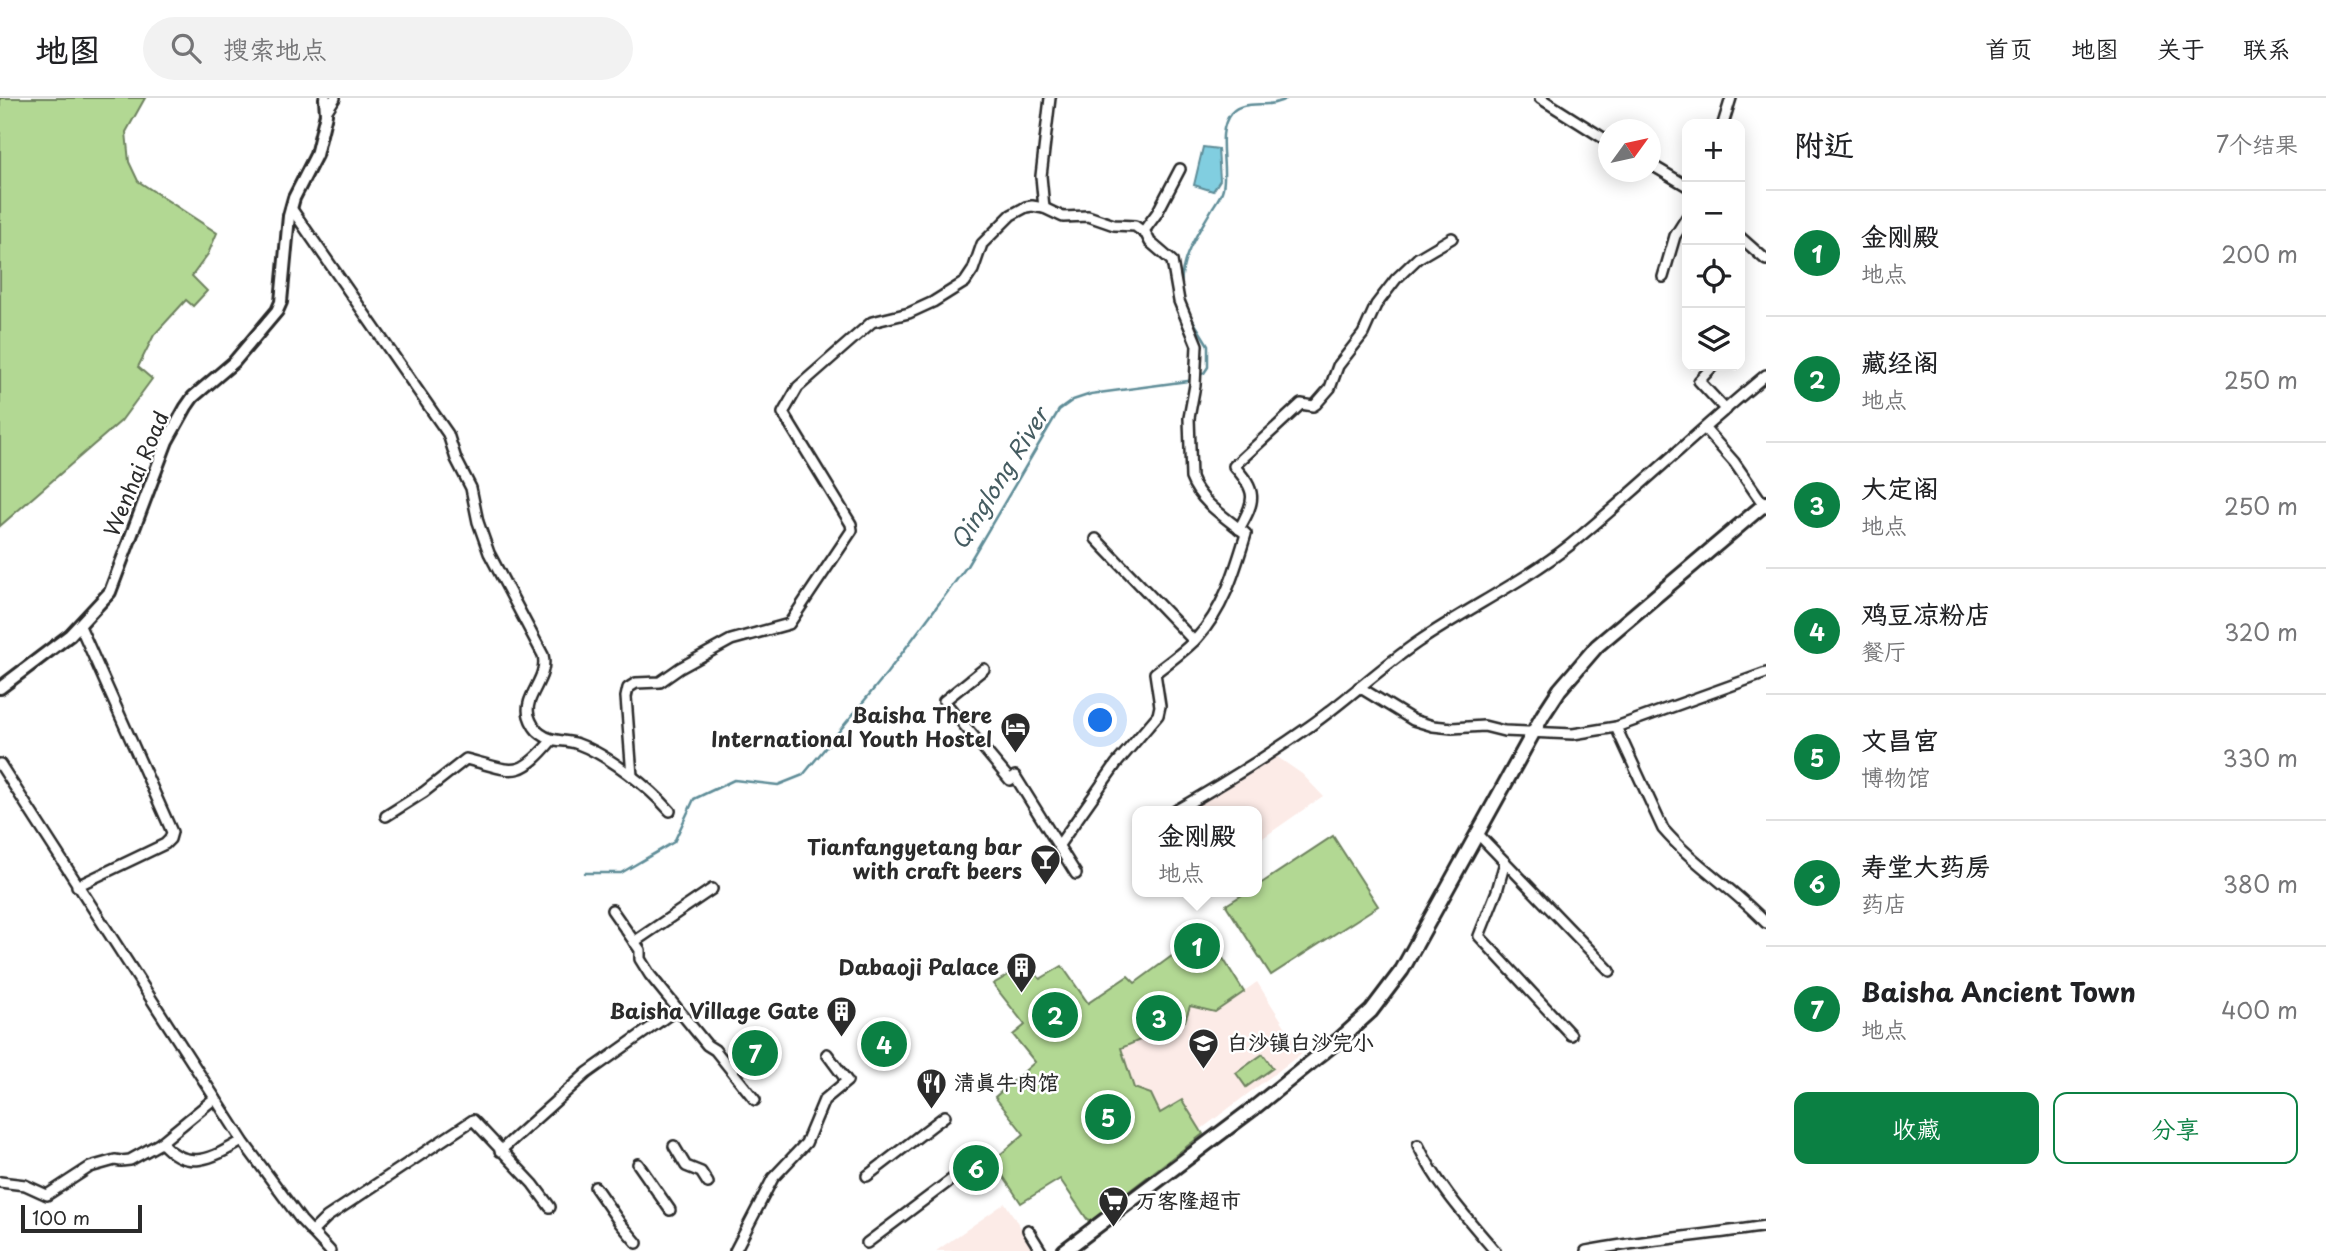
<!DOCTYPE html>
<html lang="zh">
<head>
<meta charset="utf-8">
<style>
	body { margin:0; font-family:"Playpen Sans","LXGW WenKai TC",sans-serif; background:#f2f2f2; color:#202124 }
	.controls { position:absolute; right:21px; top:21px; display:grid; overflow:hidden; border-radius:14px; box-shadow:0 4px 18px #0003 }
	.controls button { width:63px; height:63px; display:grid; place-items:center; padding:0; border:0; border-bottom:2px solid #e0e0e0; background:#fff; color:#202124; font:35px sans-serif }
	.compass { position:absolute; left:1598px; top:21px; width:63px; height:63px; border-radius:50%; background:#fff; box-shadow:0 4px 18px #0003; rotate:57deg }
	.scale { position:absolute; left:21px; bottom:18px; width:121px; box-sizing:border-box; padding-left:7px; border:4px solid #2b2b2b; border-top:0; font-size:19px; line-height:24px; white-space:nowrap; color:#2b2b2b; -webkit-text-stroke:5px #fff; paint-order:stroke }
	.you { position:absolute; left:1101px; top:623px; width:24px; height:24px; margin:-18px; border:5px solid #fff; border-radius:50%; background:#1a73e8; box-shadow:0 0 0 10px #1a73e833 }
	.badge { display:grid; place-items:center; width:46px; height:46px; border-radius:50%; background:#0b8043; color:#fff; font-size:23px; font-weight:700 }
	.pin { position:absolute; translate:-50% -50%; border:4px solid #fff; box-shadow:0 2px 7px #0006 }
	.popup { position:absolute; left:1132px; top:708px; width:130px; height:91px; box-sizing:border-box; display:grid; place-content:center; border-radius:14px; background:#fff; filter:drop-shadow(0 2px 5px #0005); font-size:23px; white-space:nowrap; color:#757577 }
	.popup b { font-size:26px; color:#202124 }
	.popup::after { content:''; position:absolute; left:50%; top:100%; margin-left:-14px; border:14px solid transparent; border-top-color:#fff }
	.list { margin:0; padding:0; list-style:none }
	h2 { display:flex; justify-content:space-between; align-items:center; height:91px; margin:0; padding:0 28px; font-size:30px }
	h2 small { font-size:23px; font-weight:400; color:#757577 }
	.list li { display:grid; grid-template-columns:46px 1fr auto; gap:21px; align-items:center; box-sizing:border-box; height:126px; padding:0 28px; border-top:2px solid #e0e0e0 }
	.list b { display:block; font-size:26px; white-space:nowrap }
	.list p { margin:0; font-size:23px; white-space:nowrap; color:#757577 }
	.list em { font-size:23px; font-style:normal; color:#757577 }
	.actions { display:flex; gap:14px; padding:21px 28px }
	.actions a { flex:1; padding:16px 0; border:2px solid #0b8043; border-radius:14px; text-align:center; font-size:24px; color:#0b8043 }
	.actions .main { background:#0b8043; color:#fff }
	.icon { flex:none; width:38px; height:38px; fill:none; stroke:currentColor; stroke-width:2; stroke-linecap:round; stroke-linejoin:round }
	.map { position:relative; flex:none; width:1766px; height:1153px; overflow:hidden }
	header { display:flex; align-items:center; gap:42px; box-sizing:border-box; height:98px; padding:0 35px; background:#fff; border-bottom:2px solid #e0e0e0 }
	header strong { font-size:33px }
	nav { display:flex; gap:38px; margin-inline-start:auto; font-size:24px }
	.search { width:490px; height:63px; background:#f2f2f2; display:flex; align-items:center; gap:18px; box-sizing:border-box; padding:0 24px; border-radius:38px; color:#757577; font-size:26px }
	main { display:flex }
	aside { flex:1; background:#fff }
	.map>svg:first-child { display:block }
	.built { fill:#fcebe7 }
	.green { fill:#b2d893; stroke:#6e825f; stroke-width:2 }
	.water { fill:#81cee0; stroke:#5f8d98; stroke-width:2 }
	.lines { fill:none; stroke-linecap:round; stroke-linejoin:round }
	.stream { stroke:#5f8d98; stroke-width:2.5 }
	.minor-casing { stroke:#2b2b2b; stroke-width:14 }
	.tertiary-casing { stroke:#2b2b2b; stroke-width:16 }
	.secondary-casing { stroke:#2b2b2b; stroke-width:18 }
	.minor { stroke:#fff; stroke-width:9 }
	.tertiary { stroke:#fff; stroke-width:10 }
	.secondary { stroke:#fff; stroke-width:12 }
	.labels { text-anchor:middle; stroke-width:5; stroke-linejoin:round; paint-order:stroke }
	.street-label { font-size:21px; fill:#2b2b2b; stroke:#fff }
	.poi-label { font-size:21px; font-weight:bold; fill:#2b2b2b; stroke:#fff; text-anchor:end }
	.water-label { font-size:23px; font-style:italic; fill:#455c61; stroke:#fff }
</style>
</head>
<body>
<header>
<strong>地图</strong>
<div class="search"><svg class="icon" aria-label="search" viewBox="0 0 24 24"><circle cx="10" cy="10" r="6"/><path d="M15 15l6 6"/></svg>搜索地点</div>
<nav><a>首页</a><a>地图</a><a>关于</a><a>联系</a></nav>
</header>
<main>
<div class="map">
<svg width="1766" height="1153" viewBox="0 0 1766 1153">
	<rect width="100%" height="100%" fill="#fff"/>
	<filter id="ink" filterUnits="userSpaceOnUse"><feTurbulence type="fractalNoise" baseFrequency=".0143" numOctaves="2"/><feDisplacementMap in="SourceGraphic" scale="14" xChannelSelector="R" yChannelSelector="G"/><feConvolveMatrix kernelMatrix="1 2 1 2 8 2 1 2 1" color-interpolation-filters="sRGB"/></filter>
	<g filter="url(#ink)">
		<g class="built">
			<path d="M 1276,658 L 1302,676 L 1323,698 L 1257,744 L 1256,713 L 1180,713 L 1267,659 Z"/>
			<path d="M 1257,884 L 1302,955 L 1200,1032 L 1182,1002 L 1160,1015 L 1134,990 L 1121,950 L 1184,923 L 1190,908 L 1215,914 Z"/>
			<path d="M 1005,1105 L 1036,1153 L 936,1153 Z"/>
		</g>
		<g class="green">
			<path d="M 0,0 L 145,0 L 126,34 L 129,64 L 138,83 L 217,135 L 208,156 L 192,178 L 207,193 L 193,208 L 186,202 L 154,237 L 138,269 L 152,281 L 121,323 L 0,428 Z"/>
			<path d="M 1333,738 L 1378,808 L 1271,877 L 1226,807 L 1247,794 L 1256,794 L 1257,788 Z"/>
			<path d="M 1206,833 L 1244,894 L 1215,914 L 1190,908 L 1185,923 L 1121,950 L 1134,990 L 1151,996 L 1160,1015 L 1182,1002 L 1203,1036 L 1089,1124 L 1060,1081 L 1021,1105 L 993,1063 L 1024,1036 L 995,999 L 1035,964 L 1013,937 L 1025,927 L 993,886 L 1027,866 L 1040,881 L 1062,868 L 1088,905 L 1128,878 L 1135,885 Z"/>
			<path d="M 1263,956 L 1273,970 L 1246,989 L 1236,975 Z"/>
		</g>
		<path class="water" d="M 1203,49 L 1218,51 L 1220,82 L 1213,93 L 1194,87 Z"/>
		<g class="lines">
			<g class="stream">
				<path d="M 1182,193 C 1178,161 1198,136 1213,109 C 1217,103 1222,96 1223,90 C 1228,67 1215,35 1231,15 C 1245,0 1270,12 1287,0"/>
				<path d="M 585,775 L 621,775 L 674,744 L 694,701 L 734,682 L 778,687 L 803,677 L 887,575 L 967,468 L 1059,312 L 1073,302 L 1091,296 L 1188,283 L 1204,275 L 1208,269 L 1208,247 L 1189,216"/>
			</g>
			<defs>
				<g id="minor">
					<path d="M 1540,0 L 1608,43"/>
					<path d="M 326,14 L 335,0"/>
					<path d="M 1723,26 L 1731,0"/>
					<path d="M 1650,66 L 1687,88"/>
					<path d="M 291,110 L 448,336 L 456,361 L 471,390 L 478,424 L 489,455 L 543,557 C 549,581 523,598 529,618 C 531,625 536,633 541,636 C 552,645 566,641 578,646 C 608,657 649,689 670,713"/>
					<path d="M 1044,110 L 1041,78 L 1050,0"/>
					<path d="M 1143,134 L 1157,115 L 1180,71"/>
					<path d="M 1740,139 L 1766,162"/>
					<path d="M 1663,179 L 1675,138 L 1687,119"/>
					<path d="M 1713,268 L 1699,283 L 1726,312"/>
					<path d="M 1705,331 L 1734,364 L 1766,410"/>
					<path d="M 1239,431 C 1256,402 1257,393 1234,368 L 1301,306 L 1313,308 L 1316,306 L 1330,290 L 1338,268 L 1363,236 L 1376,207 L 1396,181 L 1418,160 L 1452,140"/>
					<path d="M 1096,441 L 1194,543"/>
					<path d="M 984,571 L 944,603 L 1010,682 L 1015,678 L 1076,776"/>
					<path d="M 1359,589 L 1413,622 L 1433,628 L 1452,630 L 1484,628 L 1504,633 L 1573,636 L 1616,629 L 1766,575"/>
					<path d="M 1616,629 L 1663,731 C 1693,766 1734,791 1766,825"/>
					<path d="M 0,666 L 244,1045 L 301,1122 L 330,1153"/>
					<path d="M 632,678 L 626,599 L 628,590 L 636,585 L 660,584 L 680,570 L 731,542 L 789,526 L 852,432 L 851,426 L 783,315 L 798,289 L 872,224 L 909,215 L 933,204 L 965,184 L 973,172 L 982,146 L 1011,117 L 1026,109 L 1032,108 L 1044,110 L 1063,119 L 1088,118 L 1114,127 L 1135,128 L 1146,136 L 1150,144 L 1172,163 L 1179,203 L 1197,247 L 1195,287 L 1189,320 L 1191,380 C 1200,404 1226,420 1246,436 C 1235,472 1224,511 1197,540 C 1185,553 1169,564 1155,575 L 1160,608 L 1158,617 L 1116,666 L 1059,747"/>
					<path d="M 1175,713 C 1221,687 1266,659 1310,628 C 1347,602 1380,570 1418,544 C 1468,510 1523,484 1570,447 C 1637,392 1699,332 1766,277"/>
					<path d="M 386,718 L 424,694 L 466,661 C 514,673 517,683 552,642"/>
					<path d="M 1478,736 L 1610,873"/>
					<path d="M 1505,764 L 1497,793 L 1479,838 L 1571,937"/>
					<path d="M 77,788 L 165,746 L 170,741 L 172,734 L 80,528"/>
					<path d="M 612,812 L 640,852 L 640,861 L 650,877 L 707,947 L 715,952 L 755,1002"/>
					<path d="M 634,844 L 712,791"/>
					<path d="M 162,1045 C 188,1075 214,1059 242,1043"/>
					<path d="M 1418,1047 C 1437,1087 1467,1120 1495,1153"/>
					<path d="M 674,1048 L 686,1068 L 701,1074 L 708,1085"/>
					<path d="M 500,1053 L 587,975 L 677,911"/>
					<path d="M 638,1066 L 670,1112"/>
					<path d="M 867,1078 L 945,1018"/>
					<path d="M 0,1084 L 25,1087 L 47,1097 L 90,1069 L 115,1062 L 121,1063 L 130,1062 L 159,1046 L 215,1000"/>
					<path d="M 595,1089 L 620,1125 L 637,1145"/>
					<path d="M 1028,1132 L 1041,1153"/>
					<path d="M 312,1134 L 327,1119 L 473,1022 L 533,1086 L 550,1109"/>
					<path d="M 867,1145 L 980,1060"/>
					<path d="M 735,1153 L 773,1080 L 806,1045 L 824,1002 L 847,983 L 827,956"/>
					<path d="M 1586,1153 C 1646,1141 1706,1138 1766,1128"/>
				</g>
				<path id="tertiary" d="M 0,590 L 70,537 L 110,494 L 167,343 L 186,309 L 193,299 L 234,264 L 277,213 L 281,204 L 289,118 L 294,100 L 316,57 L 326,16 L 325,0"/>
				<path id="secondary" d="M 1064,1153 L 1254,1010 L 1340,941 L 1371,913 L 1402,872 L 1543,617 L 1560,591 L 1597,548 L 1766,405"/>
			</defs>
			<use href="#minor" class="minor-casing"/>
			<use href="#tertiary" class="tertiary-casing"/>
			<use href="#secondary" class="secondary-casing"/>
			<use href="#minor" class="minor"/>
			<use href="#tertiary" class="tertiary"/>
			<use href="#secondary" class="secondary"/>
		</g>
	</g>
	<defs>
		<symbol id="hotel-pin" viewBox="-11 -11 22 30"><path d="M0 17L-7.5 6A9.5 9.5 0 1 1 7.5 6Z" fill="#2b2b2b" stroke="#fff"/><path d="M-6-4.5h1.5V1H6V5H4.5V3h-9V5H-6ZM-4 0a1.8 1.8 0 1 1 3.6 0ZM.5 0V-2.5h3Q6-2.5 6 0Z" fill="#fff"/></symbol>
		<symbol id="bar-pin" viewBox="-11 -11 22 30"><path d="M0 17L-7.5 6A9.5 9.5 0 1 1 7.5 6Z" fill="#2b2b2b" stroke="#fff"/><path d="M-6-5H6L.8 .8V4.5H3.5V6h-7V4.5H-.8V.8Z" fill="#fff"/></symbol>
		<symbol id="building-pin" viewBox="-11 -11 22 30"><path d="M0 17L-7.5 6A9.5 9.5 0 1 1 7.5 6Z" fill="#2b2b2b" stroke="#fff"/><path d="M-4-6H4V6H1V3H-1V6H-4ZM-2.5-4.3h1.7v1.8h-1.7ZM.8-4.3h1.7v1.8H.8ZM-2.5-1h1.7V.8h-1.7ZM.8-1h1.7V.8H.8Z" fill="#fff"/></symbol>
		<symbol id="school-pin" viewBox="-11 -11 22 30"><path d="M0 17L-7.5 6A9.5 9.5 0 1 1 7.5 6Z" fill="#2b2b2b" stroke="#fff"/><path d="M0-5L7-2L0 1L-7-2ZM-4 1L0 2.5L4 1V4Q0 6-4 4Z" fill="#fff"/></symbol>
		<symbol id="restaurant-pin" viewBox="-11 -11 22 30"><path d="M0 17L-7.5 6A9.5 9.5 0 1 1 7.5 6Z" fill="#2b2b2b" stroke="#fff"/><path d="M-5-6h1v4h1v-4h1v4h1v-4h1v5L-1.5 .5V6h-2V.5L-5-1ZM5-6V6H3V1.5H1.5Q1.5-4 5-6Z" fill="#fff"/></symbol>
		<symbol id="supermarket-pin" viewBox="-11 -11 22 30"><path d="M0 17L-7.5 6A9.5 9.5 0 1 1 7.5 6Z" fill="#2b2b2b" stroke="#fff"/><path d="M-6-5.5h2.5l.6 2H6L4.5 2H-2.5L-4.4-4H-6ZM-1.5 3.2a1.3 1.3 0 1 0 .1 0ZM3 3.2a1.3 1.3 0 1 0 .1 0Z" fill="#fff"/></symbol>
	</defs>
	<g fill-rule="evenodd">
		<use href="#hotel-pin" x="998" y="612" width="35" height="47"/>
		<use href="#bar-pin" x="1028" y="744" width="35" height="47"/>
		<use href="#building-pin" x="1004" y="852" width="35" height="47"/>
		<use href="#building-pin" x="824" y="896" width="35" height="47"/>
		<use href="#school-pin" x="1186" y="928" width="35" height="47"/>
		<use href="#restaurant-pin" x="914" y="968" width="35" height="47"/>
		<use href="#supermarket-pin" x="1096" y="1086" width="35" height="47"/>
	</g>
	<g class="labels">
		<g class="street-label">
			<text transform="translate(137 376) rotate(-67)" y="7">Wenhai Road</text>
		</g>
		<g class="poi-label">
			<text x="992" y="625">Baisha There<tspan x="992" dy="24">International Youth Hostel</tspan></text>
			<text x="1022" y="757">Tianfangyetang bar<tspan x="1022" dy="24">with craft beers</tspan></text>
			<text x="999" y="877">Dabaoji Palace</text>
			<text x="819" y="921">Baisha Village Gate</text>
			<text x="1227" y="952" text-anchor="start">白沙镇白沙完小</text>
			<text x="954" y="992" text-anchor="start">清真牛肉馆</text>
			<text x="1136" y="1110" text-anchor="start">万客隆超市</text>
		</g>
		<g class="water-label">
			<text transform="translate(1000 381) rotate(-58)" y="8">Qinglong River</text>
		</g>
	</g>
</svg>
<div class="controls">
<button>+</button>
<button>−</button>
<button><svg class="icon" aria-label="locate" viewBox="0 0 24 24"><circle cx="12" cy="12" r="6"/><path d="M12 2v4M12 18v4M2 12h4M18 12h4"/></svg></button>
<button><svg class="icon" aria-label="layers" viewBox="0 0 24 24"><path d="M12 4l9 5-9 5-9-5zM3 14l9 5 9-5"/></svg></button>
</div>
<svg class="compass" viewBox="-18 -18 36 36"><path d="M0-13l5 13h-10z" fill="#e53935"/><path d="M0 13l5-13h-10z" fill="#757577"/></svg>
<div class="scale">100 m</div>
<div class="you"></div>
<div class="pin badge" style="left:1197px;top:848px">1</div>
<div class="popup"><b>金刚殿</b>地点</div>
<div class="pin badge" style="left:1055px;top:917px">2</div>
<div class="pin badge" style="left:1159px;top:920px">3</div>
<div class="pin badge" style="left:884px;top:946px">4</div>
<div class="pin badge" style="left:1108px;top:1019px">5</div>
<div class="pin badge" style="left:976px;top:1070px">6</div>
<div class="pin badge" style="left:755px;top:955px">7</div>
</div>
<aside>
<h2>附近<small>7个结果</small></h2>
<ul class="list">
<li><span class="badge">1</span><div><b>金刚殿</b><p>地点</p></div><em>200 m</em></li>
<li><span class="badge">2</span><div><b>藏经阁</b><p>地点</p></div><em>250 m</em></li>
<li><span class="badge">3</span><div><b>大定阁</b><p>地点</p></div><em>250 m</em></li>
<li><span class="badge">4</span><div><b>鸡豆凉粉店</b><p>餐厅</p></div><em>320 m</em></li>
<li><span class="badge">5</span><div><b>文昌宫</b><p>博物馆</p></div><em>330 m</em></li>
<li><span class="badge">6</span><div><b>寿堂大药房</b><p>药店</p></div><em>380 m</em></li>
<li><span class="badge">7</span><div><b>Baisha Ancient Town</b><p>地点</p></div><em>400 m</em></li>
</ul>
<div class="actions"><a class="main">收藏</a><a>分享</a></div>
</aside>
</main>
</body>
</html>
